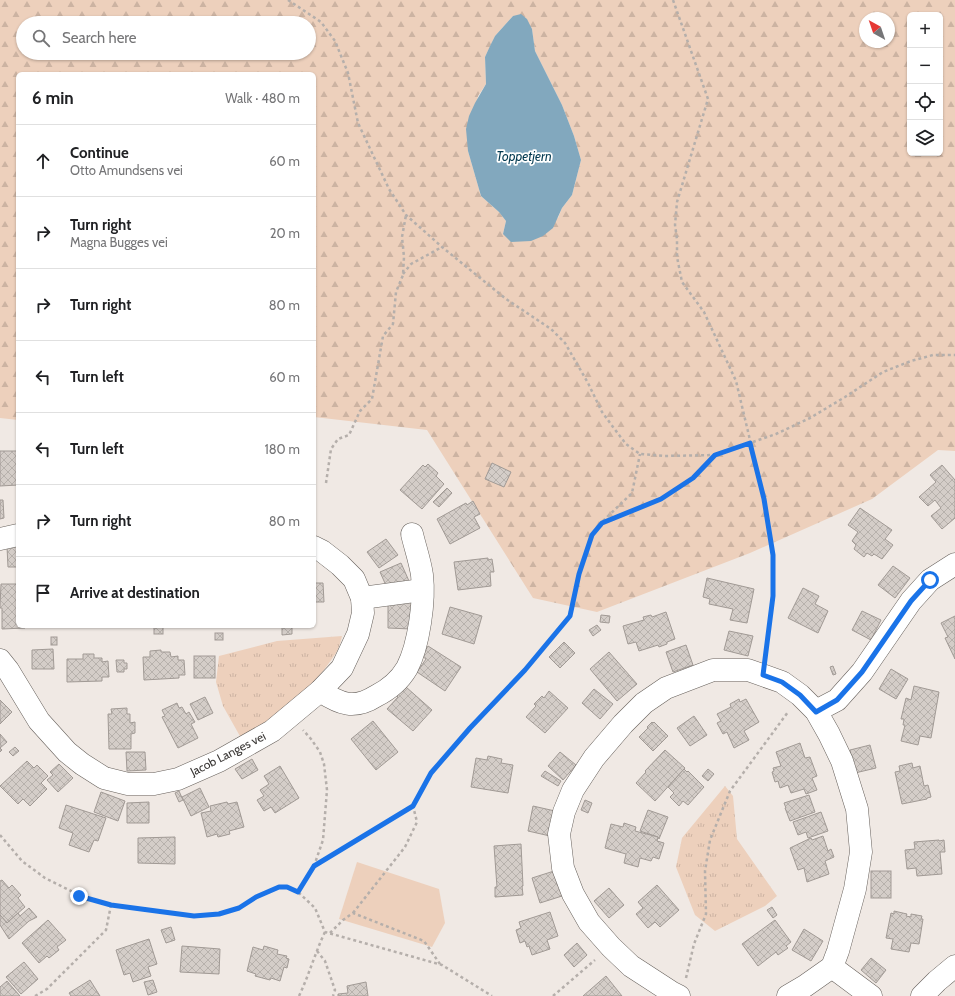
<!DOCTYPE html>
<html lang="en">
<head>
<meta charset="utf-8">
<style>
	body { margin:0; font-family:Cabin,sans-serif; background:#f6f6f6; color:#202124 }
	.controls { position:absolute; right:12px; top:12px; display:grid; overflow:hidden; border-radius:6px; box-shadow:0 1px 3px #0004 }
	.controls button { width:36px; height:36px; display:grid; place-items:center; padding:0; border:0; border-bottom:1px solid #e0e0e0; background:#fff; color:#202124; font:20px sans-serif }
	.compass { position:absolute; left:859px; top:12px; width:36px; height:36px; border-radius:50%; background:#fff; box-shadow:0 1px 3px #0004; rotate:320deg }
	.stop { position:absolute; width:12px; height:12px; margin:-9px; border:3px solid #1a73e8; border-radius:50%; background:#fff }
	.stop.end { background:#1a73e8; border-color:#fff; box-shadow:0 1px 4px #0008 }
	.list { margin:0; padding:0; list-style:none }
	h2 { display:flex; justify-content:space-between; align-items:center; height:52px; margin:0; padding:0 16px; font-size:17px }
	h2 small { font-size:13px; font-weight:400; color:#757577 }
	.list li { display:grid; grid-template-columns:26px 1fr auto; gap:12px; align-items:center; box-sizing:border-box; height:72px; padding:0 16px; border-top:1px solid #e0e0e0 }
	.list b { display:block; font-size:15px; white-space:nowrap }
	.list p { margin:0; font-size:13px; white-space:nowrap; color:#757577 }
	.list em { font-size:13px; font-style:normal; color:#757577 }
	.icon { flex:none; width:22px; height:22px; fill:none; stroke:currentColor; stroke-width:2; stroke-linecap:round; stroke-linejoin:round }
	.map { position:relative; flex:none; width:955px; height:996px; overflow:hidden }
	.search { position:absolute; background:#fff; box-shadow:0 1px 3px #0004; left:16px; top:16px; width:300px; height:44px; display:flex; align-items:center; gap:10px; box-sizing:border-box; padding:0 14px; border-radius:22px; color:#757577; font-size:15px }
	.panel { position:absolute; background:#fff; box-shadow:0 1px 3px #0004; left:16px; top:72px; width:300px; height:556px; border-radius:6px }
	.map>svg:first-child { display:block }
	.forest { fill:url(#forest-firs); fill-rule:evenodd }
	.park { fill:url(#park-tufts) }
	.pitch { fill:#edd0bc }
	.water { fill:#82a8be }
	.building { fill:url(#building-cross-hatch); stroke:#a19a95 }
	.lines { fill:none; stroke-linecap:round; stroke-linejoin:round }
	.minor-casing { stroke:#67615c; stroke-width:23 }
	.path { stroke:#b5afab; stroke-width:2.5; stroke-dasharray:3 3; stroke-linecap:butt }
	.minor { stroke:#fff; stroke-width:22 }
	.route { stroke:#1a73e8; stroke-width:5 }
	.labels { text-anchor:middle; stroke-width:3.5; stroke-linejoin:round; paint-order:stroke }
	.street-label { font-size:12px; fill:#393634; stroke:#fff }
	.water-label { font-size:13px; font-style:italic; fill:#023950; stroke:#fff }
</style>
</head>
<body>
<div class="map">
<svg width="955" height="996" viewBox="0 0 955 996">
	<defs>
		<pattern id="forest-firs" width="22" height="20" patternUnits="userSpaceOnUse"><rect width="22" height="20" fill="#edd0bc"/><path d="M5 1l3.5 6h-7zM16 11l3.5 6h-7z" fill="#ccb3a2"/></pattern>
		<pattern id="park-tufts" width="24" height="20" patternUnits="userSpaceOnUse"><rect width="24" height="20" fill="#edd0bc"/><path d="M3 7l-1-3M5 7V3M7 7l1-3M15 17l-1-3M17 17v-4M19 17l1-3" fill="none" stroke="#ccb3a2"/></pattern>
		<pattern id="building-cross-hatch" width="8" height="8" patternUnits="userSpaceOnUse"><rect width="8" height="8" fill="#d4cdc8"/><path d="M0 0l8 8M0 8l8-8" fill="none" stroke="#b7b1ac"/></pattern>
	</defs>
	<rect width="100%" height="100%" fill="#f0e9e4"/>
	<path class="forest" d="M 0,0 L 955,0 L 955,451 L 938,450 L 872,499 L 750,553 L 597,612 L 533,598 L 427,430 L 314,417 L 314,74 L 18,74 L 18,420 L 0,418 ZM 910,15 L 940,15 L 940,153 L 910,153 ZM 513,16 L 532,29 L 535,51 L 562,105 L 574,136 L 581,160 L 572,195 L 562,208 L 558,218 L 503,234 L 506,221 L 499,212 L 481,196 L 468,151 L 478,96 L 486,84 L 485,57 L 495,36 ZM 865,18 L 889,18 L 889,42 L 865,42 ZM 23,23 L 309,23 L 309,53 L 23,53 Z"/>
	<g class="park">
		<path d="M 342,636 C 341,641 339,648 336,653 C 313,689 277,717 241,738 L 223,706 L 216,682 L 219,656 L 277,641 Z"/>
		<path d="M 725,786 L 733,796 L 737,839 L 777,896 L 765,906 L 715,931 L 695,915 L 676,867 L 682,838 Z"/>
	</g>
	<path class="pitch" d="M 357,862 L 439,889 L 445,923 L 432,947 L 339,919 Z"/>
	<path class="water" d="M 521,14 L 527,19 L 532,29 L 535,51 L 562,105 L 574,136 L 581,160 L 572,195 L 562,208 L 553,228 L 543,236 L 531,241 L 511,242 L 503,234 L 506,221 L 499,212 L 481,196 L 468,151 L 466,129 L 469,116 L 475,103 L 486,84 L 485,57 L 490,46 L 495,36 L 513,16 Z"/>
	<g class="building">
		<path d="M 0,451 L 18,451 L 18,485 L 0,486 Z"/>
		<path d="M 492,463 L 511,472 L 504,487 L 485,479 Z"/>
		<path d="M 428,464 L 438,473 L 436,476 L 444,484 L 422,509 L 400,490 L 423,465 L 425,467 Z"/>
		<path d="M 942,465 L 955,480 L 955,518 L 942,529 L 931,516 L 941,508 L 935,500 L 928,506 L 919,497 L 936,482 L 930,475 Z"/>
		<path d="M 447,488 L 452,493 L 439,507 L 433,502 Z"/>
		<path d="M 0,500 L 3,500 L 4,518 L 0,519 Z"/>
		<path d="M 473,501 L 480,514 L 474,517 L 480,528 L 450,544 L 437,519 L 466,503 L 467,505 Z"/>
		<path d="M 860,508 L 892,530 L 885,539 L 893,545 L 882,559 L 874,554 L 872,556 L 867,553 L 864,557 L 854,549 L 856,545 L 852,541 L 858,532 L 848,525 Z"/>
		<path d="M 386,539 L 398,555 L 379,568 L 367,552 Z"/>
		<path d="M 18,546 L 18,567 L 8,567 L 7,547 Z"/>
		<path d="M 488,558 L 488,560 L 492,559 L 494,572 L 490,572 L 491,586 L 458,590 L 454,562 Z"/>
		<path d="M 401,563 L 409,581 L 388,590 L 380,572 Z"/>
		<path d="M 893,566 L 910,578 L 895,598 L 878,585 Z"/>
		<path d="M 707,578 L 754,589 L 747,623 L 730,620 L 733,609 L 709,604 L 710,599 L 703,597 Z"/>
		<path d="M 314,583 L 323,583 L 324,602 L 314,602 L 314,608 Z"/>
		<path d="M 1,584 L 18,584 L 18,626 L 25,626 L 25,628 L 2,629 L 2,608 L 0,608 L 0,606 Z"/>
		<path d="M 803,588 L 819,596 L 815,604 L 828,611 L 818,633 L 788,618 Z"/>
		<path d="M 388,600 L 412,601 L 411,629 L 388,628 Z"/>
		<path d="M 450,607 L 482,616 L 474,644 L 442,634 Z"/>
		<path d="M 862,611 L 881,620 L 871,640 L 852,630 Z"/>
		<path d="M 666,612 L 675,639 L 667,642 L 667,644 L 659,647 L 658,645 L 639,651 L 636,642 L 628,644 L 623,626 L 644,620 L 643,617 L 651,615 L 652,617 Z"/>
		<path d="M 601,615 L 610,616 L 609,623 L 600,622 Z"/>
		<path d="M 955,616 L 955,659 L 945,638 L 948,637 L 941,623 Z"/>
		<path d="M 597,625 L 601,630 L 593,636 L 589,630 Z"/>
		<path d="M 282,626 L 292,626 L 292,634 L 282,635 Z"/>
		<rect x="154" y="627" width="9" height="7"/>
		<path d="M 729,631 L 753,636 L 748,656 L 724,650 Z"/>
		<rect x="215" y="633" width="8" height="7"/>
		<rect x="51" y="637" width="6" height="8"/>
		<path d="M 564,642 L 575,653 L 560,668 L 549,657 Z"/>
		<path d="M 686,645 L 693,665 L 673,672 L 666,652 Z"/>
		<path d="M 428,646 L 461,667 L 445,691 L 417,672 L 426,659 L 422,656 Z"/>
		<path d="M 53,649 L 54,669 L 32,669 L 32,650 Z"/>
		<path d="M 161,650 L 161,652 L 170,652 L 171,657 L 178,656 L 178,660 L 184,660 L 185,675 L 179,675 L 179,678 L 144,680 L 143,657 L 150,657 L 150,651 Z"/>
		<path d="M 609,652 L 637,684 L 617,701 L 590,669 Z"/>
		<path d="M 83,654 L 94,654 L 94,658 L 102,658 L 102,662 L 108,661 L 109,677 L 102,677 L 102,681 L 67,682 L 67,659 L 83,659 Z"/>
		<rect x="194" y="656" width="21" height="22"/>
		<path d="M 116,660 L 124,660 L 124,663 L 127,663 L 127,669 L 124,669 L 124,672 L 117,672 Z"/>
		<path d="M 833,666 L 836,674 L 833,675 L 830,667 Z"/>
		<path d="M 891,669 L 908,679 L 896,699 L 879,689 Z"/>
		<path d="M 401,686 L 405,689 L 406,687 L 432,710 L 413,731 L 387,709 L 398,697 L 395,694 Z"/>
		<path d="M 914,686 L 939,692 L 931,738 L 920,736 L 918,745 L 901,741 L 905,725 L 903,725 L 904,719 L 901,719 L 906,698 L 911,700 Z"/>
		<path d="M 594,689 L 613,704 L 600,719 L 582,703 Z"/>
		<path d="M 549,691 L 568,708 L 545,733 L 526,717 L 536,706 L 534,704 L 542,696 L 544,698 Z"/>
		<path d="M 205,697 L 213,713 L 198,720 L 190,704 Z"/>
		<path d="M 739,699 L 740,702 L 746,699 L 759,722 L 744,731 L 749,740 L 734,748 L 727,732 L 723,734 L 717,723 L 721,721 L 717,714 L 731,707 L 730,704 Z"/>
		<path d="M 0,700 L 12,712 L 0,724 Z"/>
		<path d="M 177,703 L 179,708 L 182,707 L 186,714 L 189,712 L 195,722 L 191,724 L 198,738 L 178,748 L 162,717 L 165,716 L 162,710 Z"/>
		<path d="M 127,708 L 127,714 L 130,714 L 130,723 L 135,722 L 135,733 L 131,734 L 131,749 L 109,749 L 108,714 L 112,714 L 111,709 Z"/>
		<path d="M 694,716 L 707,735 L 690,746 L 677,728 Z"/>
		<path d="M 373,721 L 398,752 L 376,770 L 351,739 Z"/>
		<path d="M 652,722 L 653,723 L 654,722 L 668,736 L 653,751 L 639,737 L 648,728 L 647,727 Z"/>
		<path d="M 0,734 L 7,742 L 0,748 L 2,750 L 0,752 Z"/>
		<path d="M 800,743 L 805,758 L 810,757 L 817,776 L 812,778 L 817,790 L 806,794 L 804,789 L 791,793 L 788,785 L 780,788 L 778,781 L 775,782 L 772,772 L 774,771 L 773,768 L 781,766 L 776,752 Z"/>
		<path d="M 870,745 L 876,768 L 855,773 L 850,750 Z"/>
		<path d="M 15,747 L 19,751 L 13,756 L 9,752 Z"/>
		<path d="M 665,750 L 685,768 L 655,801 L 636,783 L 646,772 L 645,771 Z"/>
		<path d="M 126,752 L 145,752 L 146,770 L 127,771 Z"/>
		<path d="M 560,752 L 576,765 L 563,780 L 548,766 Z"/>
		<path d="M 488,756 L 502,759 L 501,763 L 513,765 L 508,793 L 471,787 L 476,758 L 487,760 Z"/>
		<path d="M 252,759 L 258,770 L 242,779 L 235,769 Z"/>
		<path d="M 27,761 L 34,768 L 37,765 L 48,776 L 41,783 L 47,789 L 30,806 L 23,799 L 18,804 L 0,786 Z"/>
		<path d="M 912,763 L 913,768 L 920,766 L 924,786 L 928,785 L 931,797 L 927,798 L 927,799 L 902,804 L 895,772 L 900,771 L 899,766 Z"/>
		<path d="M 59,764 L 73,778 L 58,792 L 47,780 L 53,775 L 50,772 Z"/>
		<path d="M 280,766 L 299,798 L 275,813 L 271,807 L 264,811 L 257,800 L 264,796 L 260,790 L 269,784 L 264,776 Z"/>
		<path d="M 684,769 L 687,772 L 688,771 L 704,787 L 688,805 L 683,801 L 679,806 L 670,797 L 674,793 L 668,787 Z"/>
		<path d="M 708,769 L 714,774 L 708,781 L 702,776 Z"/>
		<path d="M 545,771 L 561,781 L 558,786 L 541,776 Z"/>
		<path d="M 200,788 L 209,807 L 191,816 L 182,797 Z"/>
		<path d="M 179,791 L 183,800 L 179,802 L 175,793 Z"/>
		<path d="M 101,792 L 125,801 L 118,821 L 94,812 Z"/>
		<path d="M 809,795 L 815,812 L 790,821 L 785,808 L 786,808 L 784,803 Z"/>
		<path d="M 585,800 L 592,803 L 588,813 L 581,810 Z"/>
		<path d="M 149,802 L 149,823 L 127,823 L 127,803 Z"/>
		<path d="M 227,802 L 228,804 L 237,802 L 244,827 L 229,831 L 230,834 L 218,837 L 217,834 L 207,837 L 201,813 L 211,811 L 210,806 Z"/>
		<path d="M 66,805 L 106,818 L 98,841 L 94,840 L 89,852 L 69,845 L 73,833 L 59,828 Z"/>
		<path d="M 533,806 L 555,811 L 550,836 L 528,831 Z"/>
		<path d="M 648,810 L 668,817 L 659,839 L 658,837 L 640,831 Z"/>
		<path d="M 821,812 L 828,831 L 808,838 L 806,832 L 798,835 L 793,822 Z"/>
		<path d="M 624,823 L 636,827 L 635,831 L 658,837 L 657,841 L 664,843 L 659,859 L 653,857 L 651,861 L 640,858 L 638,867 L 624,863 L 626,854 L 605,848 L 611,824 L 623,827 Z"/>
		<path d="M 823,836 L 828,851 L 831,849 L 834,857 L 825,861 L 829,874 L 807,882 L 804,868 L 798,870 L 790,848 L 811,838 L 812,840 Z"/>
		<path d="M 175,837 L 175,864 L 138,863 L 138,838 Z"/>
		<path d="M 939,840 L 939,841 L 944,840 L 945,852 L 940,852 L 942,874 L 917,876 L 916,868 L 907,869 L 905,850 L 915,849 L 914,842 Z"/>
		<path d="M 521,844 L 523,886 L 522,886 L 523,895 L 495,897 L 495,887 L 497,887 L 494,846 Z"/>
		<path d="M 554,871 L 562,896 L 540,903 L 532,878 Z"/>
		<rect x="871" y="871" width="20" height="27"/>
		<path d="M 2,880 L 9,888 L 12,885 L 21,895 L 18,898 L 25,907 L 7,923 L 0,915 L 0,881 Z"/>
		<path d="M 657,885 L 679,910 L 660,927 L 655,922 L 648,928 L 636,914 L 643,908 L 638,902 Z"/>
		<path d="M 609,888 L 624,905 L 609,918 L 594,901 Z"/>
		<path d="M 772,907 L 777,915 L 773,918 L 767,910 Z"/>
		<path d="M 29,908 L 37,917 L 29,921 L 9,939 L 0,925 L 0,915 L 7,923 L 18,913 L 20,916 Z"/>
		<path d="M 894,911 L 907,914 L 906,916 L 911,917 L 911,914 L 922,916 L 921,919 L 923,919 L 919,944 L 911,943 L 909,952 L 891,949 L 893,939 L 886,938 L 891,913 L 894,914 Z"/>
		<path d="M 550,912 L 558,936 L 547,940 L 550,949 L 532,955 L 529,946 L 527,947 L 525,941 L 520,943 L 516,930 L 521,928 L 519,922 Z"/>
		<path d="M 48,920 L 66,940 L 57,947 L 59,950 L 49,958 L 47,956 L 39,963 L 22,943 Z"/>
		<path d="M 775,920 L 791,942 L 786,946 L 788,948 L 778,955 L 776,952 L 758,966 L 742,944 Z"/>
		<path d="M 171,927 L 175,940 L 166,943 L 161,930 Z"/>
		<path d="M 804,929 L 823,941 L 811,961 L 792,950 Z"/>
		<path d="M 149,939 L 157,964 L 148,967 L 151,976 L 133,982 L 130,973 L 124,975 L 116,950 Z"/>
		<path d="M 577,943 L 587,955 L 574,967 L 564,955 Z"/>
		<path d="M 182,946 L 220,949 L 219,974 L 180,972 Z"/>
		<path d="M 264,946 L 278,950 L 277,954 L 287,956 L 286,958 L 289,959 L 287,968 L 284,967 L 280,981 L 271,978 L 270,980 L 255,976 L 256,974 L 247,971 L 253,947 L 263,950 Z"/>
		<path d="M 871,958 L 886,970 L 876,983 L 861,970 Z"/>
		<path d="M 24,962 L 38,979 L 21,994 L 6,977 Z"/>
		<path d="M 606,976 L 622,996 L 583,996 Z"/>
		<path d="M 90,980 L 100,996 L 71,996 L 69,993 Z"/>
		<path d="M 153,980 L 157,992 L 148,995 L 144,982 Z"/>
		<path d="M 7,981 L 20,996 L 0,996 L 0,987 Z"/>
		<path d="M 366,982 L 368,996 L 338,996 L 338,994 L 348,993 L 347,986 Z"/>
	</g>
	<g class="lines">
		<defs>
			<g id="minor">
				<path d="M 0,539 L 18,535"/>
				<path d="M 362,598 L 422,590"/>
				<path d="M 0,660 L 8,670 L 39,721 L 67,752 L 82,764 L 104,778 L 128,784 L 154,784 L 178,779 L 219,761 L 272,731 L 320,691 L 342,668 L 358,634 L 363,613 L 362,598 L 354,579 L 340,565 L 322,551 L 314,547"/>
				<path d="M 320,691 C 340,704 354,710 376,696 C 388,690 400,680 407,668 C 419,645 425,600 422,575 C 420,561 415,547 412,534"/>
				<path d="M 816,711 L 837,700 L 862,672 L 911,601 L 930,580 L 955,564"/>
				<path d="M 832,967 L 871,996"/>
				<path d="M 679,996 L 671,992 L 631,966 L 611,947 L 589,922 L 573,894 L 563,868 L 559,834 L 564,812 L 573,790 L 594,758 L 623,724 L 644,703 L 666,688 L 713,670 L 748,670 L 782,682 L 800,695 L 816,711 L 829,734 L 842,761 L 857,809 L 861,852 L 855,889 L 838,951 L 832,967 L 805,986 L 788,996"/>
				<path d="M 922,996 L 937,981 L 955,966"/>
			</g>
		</defs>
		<use href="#minor" class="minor-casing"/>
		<g class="path">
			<path d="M 288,0 L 321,22 L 335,41 L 348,73 L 358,123 L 389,189 L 406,215 L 442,247 L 506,299 L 551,329 L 565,343 L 588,383 L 602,412 L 613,427 L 626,444 L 640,454 L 664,456 L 715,455 L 776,434 L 810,418 L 845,397 L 883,372 L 911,361 L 933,355 L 955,355"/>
			<path d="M 673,0 L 708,99 L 677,202 L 675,225 L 677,239 L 677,257 L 682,282 L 704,312 L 736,381 L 764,499 L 773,555 L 773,596 L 765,655"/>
			<path d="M 403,274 L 411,264 L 442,247"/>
			<path d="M 326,483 L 331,449 L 338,439 L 349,435 L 360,411 L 372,399 L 383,336 L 393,324 L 396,292 L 403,275 L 404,257 L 402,237 L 406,215"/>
			<path d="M 603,521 L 632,493 L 640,454"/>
			<path d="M 0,835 L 22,861 L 45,878 L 79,895 L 111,905 L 194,916 L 219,914 L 239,908 L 268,891 L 279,887 L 287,887 L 298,892 L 315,908 L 325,932 L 442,965 L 492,996"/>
			<path d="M 314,866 L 413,806 L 431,773 L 470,728 L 525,670 L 569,616 L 579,574 L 592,535 L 602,523 L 661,499 L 693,478 L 715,455"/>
			<path d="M 298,892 L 314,866 L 323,840 L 327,790 L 324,764 L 320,752 L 311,739 L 303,730"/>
			<path d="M 353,913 L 405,847 L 417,822 L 413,806"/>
			<path d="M 330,933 L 343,920 L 353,913 L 424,941 L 440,964"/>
			<path d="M 317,951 L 325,961 L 335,990 L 333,996"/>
			<path d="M 686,978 L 694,944 L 706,914 L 705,871 L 710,840 L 730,791 L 788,712"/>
			<path d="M 35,996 L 47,989 L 106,930 L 111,905"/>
			<path d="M 299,996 C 309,975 315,953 325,932"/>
			<path d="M 553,996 L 595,960"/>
		</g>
		<use href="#minor" class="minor"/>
	</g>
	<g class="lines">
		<path class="route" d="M 79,896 L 111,905 L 194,916 L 219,914 L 239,908 L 256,897 L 279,887 L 287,887 L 298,892 L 314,866 L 413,806 L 431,773 L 470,728 L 525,670 L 570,616 L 579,574 L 592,535 L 602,523 L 661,499 L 693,478 L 715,455 L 750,443 L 764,499 L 773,555 L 773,596 L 763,675 L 782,682 L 800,695 L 816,712 L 837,700 L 862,672 L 911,601 L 930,580"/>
	</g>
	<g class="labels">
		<g class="street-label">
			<text transform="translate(228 754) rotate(-27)" y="4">Jacob Langes vei</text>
		</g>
		<g class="water-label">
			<text x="524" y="161">Toppetjern</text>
		</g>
	</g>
</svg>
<div class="controls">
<button>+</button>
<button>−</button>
<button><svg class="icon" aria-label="locate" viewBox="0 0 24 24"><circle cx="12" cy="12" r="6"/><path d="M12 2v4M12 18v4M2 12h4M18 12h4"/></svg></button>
<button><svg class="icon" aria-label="layers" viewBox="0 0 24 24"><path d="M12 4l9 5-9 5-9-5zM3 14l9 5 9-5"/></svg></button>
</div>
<svg class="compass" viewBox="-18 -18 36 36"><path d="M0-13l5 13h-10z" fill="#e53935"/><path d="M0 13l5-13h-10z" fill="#757577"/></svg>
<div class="stop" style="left:930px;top:580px"></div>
<div class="stop end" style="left:79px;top:896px"></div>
<div class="search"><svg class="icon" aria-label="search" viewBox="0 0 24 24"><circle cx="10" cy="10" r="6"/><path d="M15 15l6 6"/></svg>Search here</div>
<section class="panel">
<h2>6 min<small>Walk · 480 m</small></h2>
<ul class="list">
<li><svg class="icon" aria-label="ahead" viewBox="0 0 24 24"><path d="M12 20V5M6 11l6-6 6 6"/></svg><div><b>Continue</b><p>Otto Amundsens vei</p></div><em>60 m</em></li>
<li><svg class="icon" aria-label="right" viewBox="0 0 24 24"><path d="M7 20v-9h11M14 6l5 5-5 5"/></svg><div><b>Turn right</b><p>Magna Bugges vei</p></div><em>20 m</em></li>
<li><svg class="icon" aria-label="right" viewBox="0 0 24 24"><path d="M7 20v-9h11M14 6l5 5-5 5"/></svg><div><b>Turn right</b></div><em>80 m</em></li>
<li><svg class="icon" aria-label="left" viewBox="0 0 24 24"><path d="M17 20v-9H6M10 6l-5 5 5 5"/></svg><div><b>Turn left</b></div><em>60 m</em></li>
<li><svg class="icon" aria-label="left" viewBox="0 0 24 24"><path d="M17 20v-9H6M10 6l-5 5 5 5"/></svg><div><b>Turn left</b></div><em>180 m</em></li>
<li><svg class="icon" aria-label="right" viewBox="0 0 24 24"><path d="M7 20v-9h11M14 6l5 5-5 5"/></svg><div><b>Turn right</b></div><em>80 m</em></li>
<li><svg class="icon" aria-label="arrive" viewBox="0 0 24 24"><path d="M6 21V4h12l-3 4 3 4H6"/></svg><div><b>Arrive at destination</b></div></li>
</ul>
</section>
</div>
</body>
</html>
